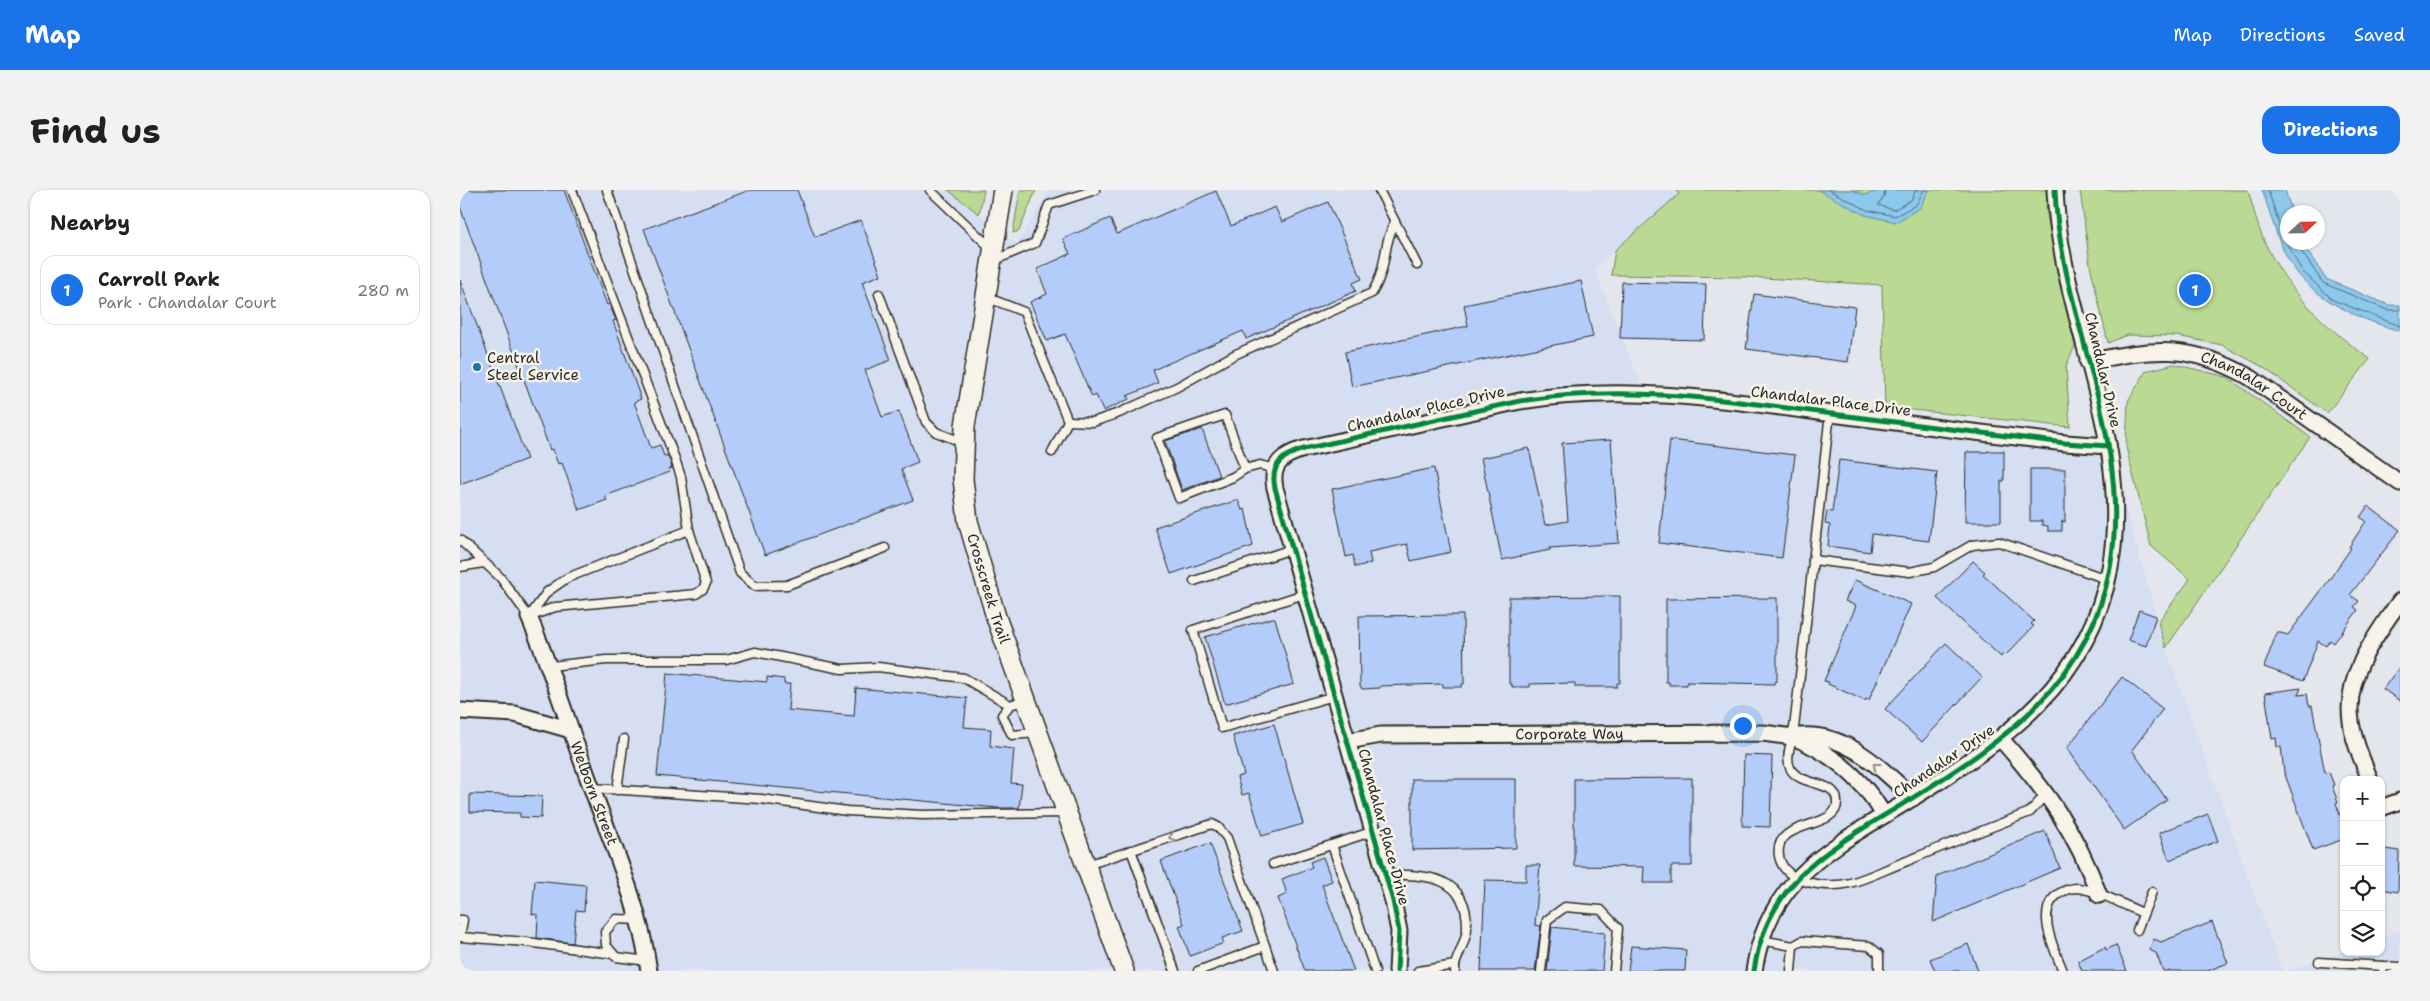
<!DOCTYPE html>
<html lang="en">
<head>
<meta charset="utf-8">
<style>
	body { margin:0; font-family:"Shantell Sans",sans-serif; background:#f2f2f2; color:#202124 }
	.controls { position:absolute; right:15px; bottom:15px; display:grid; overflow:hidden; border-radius:10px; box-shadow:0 1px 4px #0004 }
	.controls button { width:45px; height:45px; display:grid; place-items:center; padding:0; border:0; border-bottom:1px solid #e0e0e0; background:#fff; color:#202124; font:25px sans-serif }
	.compass { position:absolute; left:1820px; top:15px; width:45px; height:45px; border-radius:50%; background:#fff; box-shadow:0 1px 4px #0004; rotate:68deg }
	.you { position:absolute; left:1282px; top:535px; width:18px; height:18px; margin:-12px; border:4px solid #fff; border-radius:50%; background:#1a73e8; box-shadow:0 0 0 8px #1a73e833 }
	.badge { display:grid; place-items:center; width:32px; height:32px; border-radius:50%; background:#1a73e8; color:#fff; font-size:16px; font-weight:700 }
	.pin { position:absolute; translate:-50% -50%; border:2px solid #fff; box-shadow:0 1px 5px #0006 }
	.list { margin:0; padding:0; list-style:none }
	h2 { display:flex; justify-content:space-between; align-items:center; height:65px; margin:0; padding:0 20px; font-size:21px }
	h2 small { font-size:16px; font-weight:400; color:#757577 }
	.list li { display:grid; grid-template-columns:32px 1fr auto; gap:15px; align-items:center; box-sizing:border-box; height:70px; margin:0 10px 10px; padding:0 10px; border:1px solid #e0e0e0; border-radius:15px }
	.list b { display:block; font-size:19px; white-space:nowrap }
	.list p { margin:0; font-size:16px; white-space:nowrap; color:#757577 }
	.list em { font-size:16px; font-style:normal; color:#757577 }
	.icon { flex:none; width:28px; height:28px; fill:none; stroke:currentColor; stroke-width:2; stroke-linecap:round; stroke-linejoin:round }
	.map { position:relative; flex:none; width:1940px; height:781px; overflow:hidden; border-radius:15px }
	header { display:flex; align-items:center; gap:30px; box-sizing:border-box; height:70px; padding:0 25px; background:#1a73e8; color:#fff }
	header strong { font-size:24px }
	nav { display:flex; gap:28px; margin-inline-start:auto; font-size:18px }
	.intro { display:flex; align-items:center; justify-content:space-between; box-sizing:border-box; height:120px; padding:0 30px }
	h1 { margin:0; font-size:35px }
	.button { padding:12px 22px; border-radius:15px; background:#1a73e8; color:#fff; font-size:18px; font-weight:700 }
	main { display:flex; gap:30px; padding:0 30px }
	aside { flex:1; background:#fff; border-radius:15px; box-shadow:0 1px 4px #0004 }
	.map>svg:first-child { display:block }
	.built { fill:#d5dff1 }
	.green { fill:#bada93; stroke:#72825f }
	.water { fill:#8cc9ec; stroke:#658a9f }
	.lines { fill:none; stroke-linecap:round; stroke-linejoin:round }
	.shore { stroke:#526a78; stroke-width:1 }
	.building { fill:#b3ccf9; stroke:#2b2b2b }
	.service-casing { stroke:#2b2b2b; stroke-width:11 }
	.minor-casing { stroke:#2b2b2b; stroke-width:19 }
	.tertiary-casing { stroke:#2b2b2b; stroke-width:22 }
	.service { stroke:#f7f3e8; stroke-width:8 }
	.minor { stroke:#f7f3e8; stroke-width:15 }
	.tertiary { stroke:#f7f3e8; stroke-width:19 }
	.cycleway-casing { stroke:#f7f3e8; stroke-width:8 }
	.cycleway { stroke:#00873e; stroke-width:5 }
	.oneway { stroke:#918f8a }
	.poi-dot { fill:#1f6fb2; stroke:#f7f3e8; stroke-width:2 }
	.labels { text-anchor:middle; stroke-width:5; stroke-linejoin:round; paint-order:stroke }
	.poi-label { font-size:15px; fill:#2b2b2b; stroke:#f7f3e8; text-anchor:start }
	.street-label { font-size:15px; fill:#2b2b2b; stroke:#f7f3e8 }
</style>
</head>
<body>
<header>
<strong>Map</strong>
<nav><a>Map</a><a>Directions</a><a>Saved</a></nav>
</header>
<div class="intro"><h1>Find us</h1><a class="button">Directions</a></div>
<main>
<aside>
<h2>Nearby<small></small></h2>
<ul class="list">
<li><span class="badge">1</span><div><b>Carroll Park</b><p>Park · Chandalar Court</p></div><em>280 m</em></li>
</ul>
</aside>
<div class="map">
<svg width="1940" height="781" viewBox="0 0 1940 781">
	<rect width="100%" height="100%" fill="#e3e7ed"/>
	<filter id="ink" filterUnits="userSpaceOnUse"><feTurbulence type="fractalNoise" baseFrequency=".02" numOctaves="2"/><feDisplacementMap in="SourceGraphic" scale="10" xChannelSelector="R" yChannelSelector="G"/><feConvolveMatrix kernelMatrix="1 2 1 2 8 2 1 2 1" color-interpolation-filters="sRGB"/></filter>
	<g filter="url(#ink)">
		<g class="built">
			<path d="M 0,0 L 488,0 L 557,54 L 589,0 L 1216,0 L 1219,4 L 1134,78 L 1189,214 L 1648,256 L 1706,458 L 1822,781 L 0,781 Z"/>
			<path d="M 1940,740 L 1940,781 L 1826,781 L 1884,762 L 1921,762 L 1921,748 Z"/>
		</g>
		<g class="green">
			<path d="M 488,0 L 524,0 L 519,24 Z"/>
			<path d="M 560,0 L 576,0 L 559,41 L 553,43 Z"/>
			<path d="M 1216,0 L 1588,0 L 1586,20 L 1615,156 L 1606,176 L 1610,237 L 1425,217 L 1422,95 L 1286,87 L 1151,85 L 1155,60 L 1219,4 Z"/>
			<path d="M 1620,0 L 1788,0 C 1793,17 1797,35 1804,51 C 1828,102 1865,137 1910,169 L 1867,223 L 1801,176 L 1762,155 L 1717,146 L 1667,145 L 1648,153 L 1630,75 Z"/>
			<path d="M 1714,174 L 1767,187 L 1850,247 L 1706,458 L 1698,432 L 1730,389 L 1691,356 L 1666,257 L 1668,211 L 1686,181 Z"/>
		</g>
		<g class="water">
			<path d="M 1358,0 L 1392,0 L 1405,5 L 1421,0 L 1469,0 L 1460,18 L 1436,32 L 1405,25 Z"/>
			<path d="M 1802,0 L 1825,0 L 1832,22 L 1828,22 L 1828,52 L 1842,53 L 1866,89 L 1929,115 L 1940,115 L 1940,141 C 1904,131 1862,113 1838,84 C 1819,61 1812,27 1802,0 Z"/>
		</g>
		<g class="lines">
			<g class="shore">
				<path d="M 1369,0 L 1407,20 L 1435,26 L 1456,15 L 1464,0"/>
				<path d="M 1425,0 L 1424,7 L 1418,15 L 1434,20 L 1451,10 L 1456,0"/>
				<path d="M 1808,0 L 1824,48 L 1842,81 L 1873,110 L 1940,136"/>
				<path d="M 1838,52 L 1839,58 L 1863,93 L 1927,120 L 1940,120"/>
			</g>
		</g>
		<g class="building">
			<path d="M 0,0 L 104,0 L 147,115 L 149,114 L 156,130 L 153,131 L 181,209 L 174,212 L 191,258 L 200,255 L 204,266 L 207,265 L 210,271 L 212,278 L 209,279 L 210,282 L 145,306 L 147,310 L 119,320 L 102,273 L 98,274 L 92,259 L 90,260 L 0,17 Z"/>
			<path d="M 290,0 L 337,0 L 355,47 L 401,30 L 421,85 L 402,92 L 431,170 L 405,180 L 422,227 L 439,221 L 458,272 L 441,279 L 453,310 L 305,365 L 184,39 Z"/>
			<path d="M 756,1 L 771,36 L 815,17 L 822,32 L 868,12 L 902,89 L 893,93 L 896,101 L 786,149 L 783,141 L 693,180 L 698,193 L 667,206 L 669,209 L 643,221 L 636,205 L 632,207 L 605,144 L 587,151 L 570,112 L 587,104 L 577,79 L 610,64 L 603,49 L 650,28 L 657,44 Z"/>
			<path d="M 0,90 L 67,269 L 0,294 Z"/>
			<path d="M 1121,91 L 1133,147 L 892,197 L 885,162 L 1008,136 L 1004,115 Z"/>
			<path d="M 1162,92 L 1246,94 L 1244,150 L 1160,148 Z"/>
			<path d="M 1294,104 L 1395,117 L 1388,172 L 1286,159 Z"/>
			<path d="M 742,239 L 759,286 L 722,300 L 705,251 Z"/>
			<path d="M 1151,250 L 1159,353 L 1090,358 L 1090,360 L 1042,370 L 1021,268 L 1069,258 L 1085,335 L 1108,331 L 1102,253 Z"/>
			<path d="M 1210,250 L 1335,265 L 1322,368 L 1199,353 Z"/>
			<path d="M 1528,261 L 1544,261 L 1544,291 L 1541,291 L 1541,332 L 1505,332 L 1506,262 L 1528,262 Z"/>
			<path d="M 1379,270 L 1477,282 L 1469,351 L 1412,344 L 1410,362 L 1368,356 L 1370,335 L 1365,334 L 1367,321 L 1372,322 Z"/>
			<path d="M 974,278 L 991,362 L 951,371 L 947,354 L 909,362 L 911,373 L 895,377 L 893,365 L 886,367 L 872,299 Z"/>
			<path d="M 1570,279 L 1605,279 L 1605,332 L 1602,331 L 1602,341 L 1588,341 L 1588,336 L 1582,335 L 1582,331 L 1570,331 Z"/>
			<path d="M 778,310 L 782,320 L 785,319 L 793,356 L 711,384 L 695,337 Z"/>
			<path d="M 1908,316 L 1940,340 L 1890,405 L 1899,411 L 1894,417 L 1898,420 L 1874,453 L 1870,450 L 1866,456 L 1858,451 L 1843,491 L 1804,477 L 1817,442 L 1828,445 L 1869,390 L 1891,358 L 1889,357 L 1906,331 L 1900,327 Z"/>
			<path d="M 1513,371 L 1525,382 L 1523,384 L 1574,431 L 1571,434 L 1574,436 L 1546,465 L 1544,463 L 1541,467 L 1477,408 Z"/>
			<path d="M 1395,390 L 1451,414 L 1409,510 L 1406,509 L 1405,511 L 1368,494 L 1369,492 L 1364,491 L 1396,416 L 1385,411 Z"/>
			<path d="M 1160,406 L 1160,493 L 1157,493 L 1157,497 L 1115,497 L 1115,493 L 1070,494 L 1070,497 L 1052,497 L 1052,494 L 1049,494 L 1049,407 Z"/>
			<path d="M 1317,408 L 1317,491 L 1314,492 L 1314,494 L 1227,492 L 1227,495 L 1209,495 L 1209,492 L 1206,492 L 1206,409 Z"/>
			<path d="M 1679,420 L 1696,426 L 1686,456 L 1668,450 Z"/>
			<path d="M 1003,425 L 1004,494 L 1002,494 L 1002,497 L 983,497 L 983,494 L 920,496 L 920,498 L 902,499 L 900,496 L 899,426 Z"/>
			<path d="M 812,428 L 815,428 L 834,494 L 765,514 L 745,447 Z"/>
			<path d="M 1486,453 L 1522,487 L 1462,552 L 1425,519 Z"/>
			<path d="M 1940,476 L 1940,511 L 1923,499 Z"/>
			<path d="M 207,483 L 307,492 L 307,487 L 324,489 L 324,494 L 330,494 L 328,520 L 394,526 L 396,498 L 507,508 L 504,537 L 531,539 L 530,556 L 554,559 L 551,593 L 562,594 L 559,618 L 538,618 L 197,586 Z"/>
			<path d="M 1662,487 L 1703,519 L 1672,560 L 1707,610 L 1664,640 L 1607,558 Z"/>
			<path d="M 1841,498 L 1838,505 L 1847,504 L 1849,516 L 1852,516 L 1865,583 L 1869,582 L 1874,595 L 1872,596 L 1878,612 L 1876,613 L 1884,636 L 1884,649 L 1853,660 L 1824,582 L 1821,557 L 1817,557 L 1816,548 L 1812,549 L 1805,503 Z"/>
			<path d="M 814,534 L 843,634 L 802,646 L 789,603 L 782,605 L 777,587 L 784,585 L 773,546 Z"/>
			<path d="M 1284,565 L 1312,566 L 1310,637 L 1282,636 Z"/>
			<path d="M 1232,588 L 1232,676 L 1211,676 L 1211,693 L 1183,693 L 1184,677 L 1114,676 L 1114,589 Z"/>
			<path d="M 952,589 L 1056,589 L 1056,658 L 952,660 Z"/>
			<path d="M 10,604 L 82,606 L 81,628 L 60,627 L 60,623 L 10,622 Z"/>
			<path d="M 1748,624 L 1758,651 L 1709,670 L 1699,643 Z"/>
			<path d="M 1585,641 L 1600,678 L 1473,732 L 1477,686 Z"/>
			<path d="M 750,653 L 783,741 L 762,748 L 764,753 L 730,766 L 719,736 L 724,734 L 701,671 Z"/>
			<path d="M 1925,659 L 1939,661 L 1938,702 L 1921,699 L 1921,667 L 1924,668 Z"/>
			<path d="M 863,667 L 872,691 L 862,695 L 894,781 L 845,781 L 818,708 L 827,704 L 822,689 L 852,677 L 850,672 Z"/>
			<path d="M 1066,675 L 1080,675 L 1075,735 L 1081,736 L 1075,781 L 1021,781 L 1025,690 L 1066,691 Z"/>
			<path d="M 75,690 L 126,695 L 124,721 L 116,720 L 113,753 L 77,748 L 78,725 L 72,724 Z"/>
			<path d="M 1752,732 L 1768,773 L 1747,781 L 1703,781 L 1696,763 L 1689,760 L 1694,749 L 1701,752 Z"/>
			<path d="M 1092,737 L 1145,743 L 1142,781 L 1087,781 Z"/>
			<path d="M 1508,754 L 1518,781 L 1475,781 L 1470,769 Z"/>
			<path d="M 1656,755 L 1667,781 L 1622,781 L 1618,771 L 1645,757 L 1646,760 Z"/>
			<path d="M 1171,756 L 1226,760 L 1225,781 L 1168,781 Z"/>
		</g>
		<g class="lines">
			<defs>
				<g id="service">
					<path d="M 147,0 L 280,383 L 295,396 L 327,395 L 425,358"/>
					<path d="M 470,0 L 532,59"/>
					<path d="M 919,0 L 957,75"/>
					<path d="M 533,71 L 575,53 L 589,15 L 635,0"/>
					<path d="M 419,104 L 466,232 L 476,242 L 504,253"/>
					<path d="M 526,107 L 564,122 L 608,231 L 592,262"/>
					<path d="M 1370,223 L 1333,547 C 1310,607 1377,581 1377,612 C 1378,641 1313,628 1319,666 C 1324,694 1368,699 1390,693 C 1409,688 1428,678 1447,671 C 1488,654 1529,638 1570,622 L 1586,604"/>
					<path d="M 608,231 L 633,232 L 659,223 L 717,197 L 774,165 L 912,103 C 928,78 922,55 935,32"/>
					<path d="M 785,279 L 773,287 L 719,308 L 697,248 L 765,225 L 785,279 L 800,275 L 815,279"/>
					<path d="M 0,350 L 40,387 L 69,427"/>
					<path d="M 1353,370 L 1450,382 L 1474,377 L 1512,355 L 1539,352 L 1647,389"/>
					<path d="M 0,377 L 23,373"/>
					<path d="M 734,391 L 832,359"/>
					<path d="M 844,404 L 733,440 L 762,538 L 874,506"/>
					<path d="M 69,427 L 87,402 L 107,388 L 229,340 L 221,287 L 215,269 L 112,0"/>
					<path d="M 69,427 L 95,417 L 236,404 L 243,399 L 246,393 L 229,340"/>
					<path d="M 90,476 L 146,470 L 266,470 L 295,462 L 382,479 L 418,477 L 504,488 L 550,515 L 566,510"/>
					<path d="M 550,515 L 542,525 L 552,545 L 576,543"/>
					<path d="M 132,598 L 301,609 L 387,621 L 462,625 L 606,623"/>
					<path d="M 157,600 L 164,549"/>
					<path d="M 872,655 L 915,781"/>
					<path d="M 671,660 L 715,781"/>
					<path d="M 813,674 L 914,641"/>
					<path d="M 627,675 L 752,634 L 758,637 L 767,648 L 814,781"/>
					<path d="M 925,685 C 965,684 1008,685 1007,738 C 1007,749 998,764 995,775 L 995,781"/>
					<path d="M 0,730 L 3,730 L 0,746"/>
					<path d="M 179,730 L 156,729 L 145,742 L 146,755 L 156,767 L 188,771"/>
					<path d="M 1677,740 L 1692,702"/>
					<path d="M 0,747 L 67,752 L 153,764"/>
					<path d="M 1301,750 L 1333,756"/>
					<path d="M 1859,772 L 1923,776"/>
					<path d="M 1923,779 L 1923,776 L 1940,777"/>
					<path d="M 738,781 L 805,756"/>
					<path d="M 958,781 L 995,775"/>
					<path d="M 1081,781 L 1087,730 L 1105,717 L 1141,720 L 1158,738 L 1154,781"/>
					<path d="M 1331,781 L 1333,756 L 1342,751 L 1409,756 L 1419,764 L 1419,781"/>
					<path d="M 1603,781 C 1595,760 1573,719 1600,703 C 1605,700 1612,698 1618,698 C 1640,701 1663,715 1683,723"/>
				</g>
				<g id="minor">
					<path id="s1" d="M 1628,172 C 1693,158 1730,153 1791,188 L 1940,293"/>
					<path id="s2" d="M 69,427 C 90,475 105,525 123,574 C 147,643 179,709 189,781"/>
					<path d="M 0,521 L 55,524 L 111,540"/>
					<path d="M 1541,549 C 1585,599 1616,641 1639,705"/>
					<path id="s3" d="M 888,551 L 921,545 L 1303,543 L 1333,547"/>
					<path d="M 1910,590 C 1903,571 1893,551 1891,531 C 1884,486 1916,445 1940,411"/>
					<path d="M 1921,618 L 1940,611"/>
					<path d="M 1424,625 C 1403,589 1372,563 1333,547 C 1382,538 1420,577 1453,608"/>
					<path d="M 937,781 L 939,741 L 933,711 L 815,298 C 810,275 822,265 844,259 L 1060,211 C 1164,194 1269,210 1372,224 C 1450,234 1527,244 1605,253 L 1648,256"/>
					<path d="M 1294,781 C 1308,684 1380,654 1454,607 C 1545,550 1629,492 1650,378 C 1674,249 1600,127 1595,0"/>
				</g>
				<g id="tertiary">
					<path id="s4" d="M 543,0 L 505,236 L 503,289 L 508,331 L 536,427 L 664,781"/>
				</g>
			</defs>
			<use href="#service" class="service-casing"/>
			<use href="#minor" class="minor-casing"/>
			<use href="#tertiary" class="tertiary-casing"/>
			<use href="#service" class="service"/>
			<use href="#minor" class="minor"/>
			<use href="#tertiary" class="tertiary"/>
			<defs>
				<g id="cycleway">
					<path d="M 937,781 L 939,741 L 933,711 L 815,298 C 810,275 822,265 844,259 L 1060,211 C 1164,194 1269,210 1372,224 C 1450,234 1527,244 1605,253 L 1648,256"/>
					<path d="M 1294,781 C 1308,684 1380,654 1454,607 C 1545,550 1629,492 1650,378 C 1674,249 1600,127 1595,0"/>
				</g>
			</defs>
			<use href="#cycleway" class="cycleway-casing"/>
			<use href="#cycleway" class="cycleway"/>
		</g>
		<defs><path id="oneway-chevron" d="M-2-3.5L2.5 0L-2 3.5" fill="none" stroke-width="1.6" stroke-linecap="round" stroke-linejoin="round" transform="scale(1.25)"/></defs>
		<g class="oneway">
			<use href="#oneway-chevron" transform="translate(1416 576) rotate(-143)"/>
			<use href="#oneway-chevron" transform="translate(712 647) rotate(162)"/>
		</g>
	</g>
	<circle class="poi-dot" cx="17" cy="177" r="5"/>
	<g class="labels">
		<g class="poi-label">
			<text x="27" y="173">Central<tspan x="27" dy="17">Steel Service</tspan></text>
		</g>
		<g class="street-label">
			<text transform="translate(1643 180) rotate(77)" y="5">Chandalar Drive</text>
			<text dy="5" stroke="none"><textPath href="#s1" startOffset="175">Chandalar Court</textPath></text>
			<text transform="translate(1371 211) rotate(7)" y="5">Chandalar Place Drive</text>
			<text transform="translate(966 219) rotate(-13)" y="5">Chandalar Place Drive</text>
			<text dy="5" stroke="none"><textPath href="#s4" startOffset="405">Crosscreek Trail</textPath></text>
			<text dy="5" stroke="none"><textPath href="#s3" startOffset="222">Corporate Way</textPath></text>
			<text transform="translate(1484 571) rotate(-34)" y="5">Chandalar Drive</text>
			<text dy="5" stroke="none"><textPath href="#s2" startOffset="188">Welborn Street</textPath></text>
			<text transform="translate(924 637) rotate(75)" y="5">Chandalar Place Drive</text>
		</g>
	</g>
</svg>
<div class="controls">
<button>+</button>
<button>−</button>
<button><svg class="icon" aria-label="locate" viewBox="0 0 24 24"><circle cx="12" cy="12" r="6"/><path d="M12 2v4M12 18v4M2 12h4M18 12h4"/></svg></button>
<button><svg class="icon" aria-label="layers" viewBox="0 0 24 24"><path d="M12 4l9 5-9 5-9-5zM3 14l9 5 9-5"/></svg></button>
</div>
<svg class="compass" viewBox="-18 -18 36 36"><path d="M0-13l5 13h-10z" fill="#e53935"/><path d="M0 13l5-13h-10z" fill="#757577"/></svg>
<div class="you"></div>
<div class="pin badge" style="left:1735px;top:100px">1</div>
</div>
</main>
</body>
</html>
